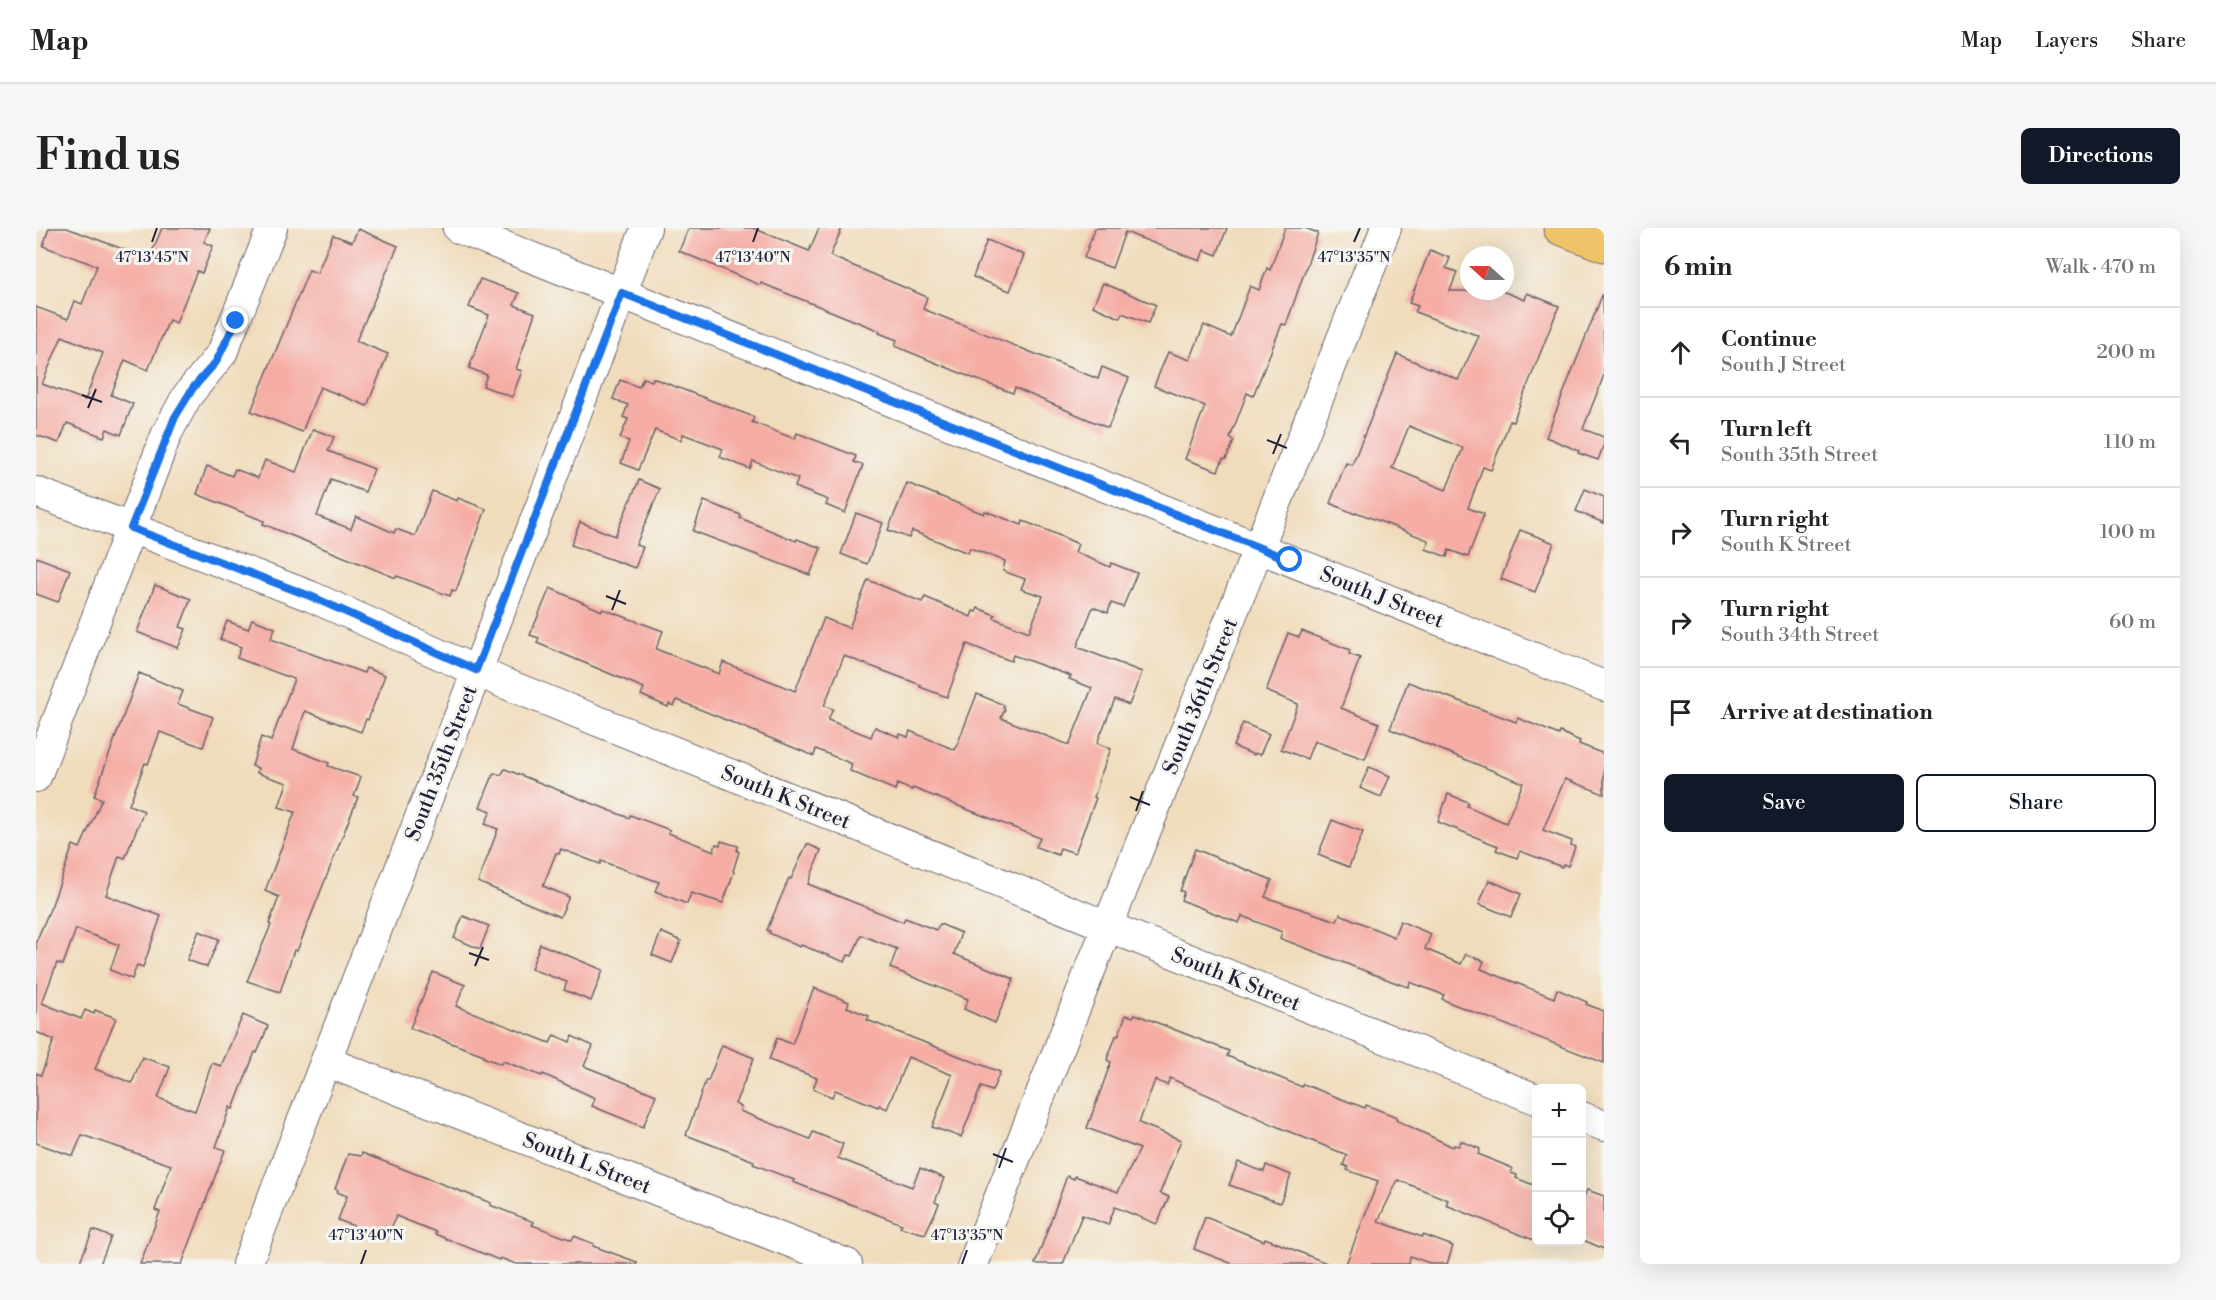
<!DOCTYPE html>
<html lang="en">
<head>
<meta charset="utf-8">
<style>
	body { margin:0; font-family:"Libre Bodoni",serif; background:#f6f6f6; color:#222 }
	.controls { position:absolute; right:18px; bottom:18px; display:grid; overflow:hidden; border-radius:9px; box-shadow:0 6px 24px #0002 }
	.controls button { width:54px; height:54px; display:grid; place-items:center; padding:0; border:0; border-bottom:2px solid #e0e0e0; background:#fff; color:#222; font:30px sans-serif }
	.compass { position:absolute; left:1424px; top:18px; width:54px; height:54px; border-radius:50%; background:#fff; box-shadow:0 6px 24px #0002; rotate:291deg }
	.stop { position:absolute; width:18px; height:18px; margin:-14px; border:4px solid #1a73e8; border-radius:50%; background:#fff }
	.stop.end { background:#1a73e8; border-color:#fff; box-shadow:0 2px 6px #0008 }
	.list { margin:0; padding:0; list-style:none }
	h2 { display:flex; justify-content:space-between; align-items:center; height:78px; margin:0; padding:0 24px; font-size:26px }
	h2 small { font-size:20px; font-weight:400; color:#767676 }
	.list li { display:grid; grid-template-columns:39px 1fr auto; gap:18px; align-items:center; box-sizing:border-box; height:90px; padding:0 24px; border-top:2px solid #e0e0e0 }
	.list b { display:block; font-size:22px; white-space:nowrap }
	.list p { margin:0; font-size:20px; white-space:nowrap; color:#767676 }
	.list em { font-size:20px; font-style:normal; color:#767676 }
	.actions { display:flex; gap:12px; padding:18px 24px }
	.actions a { flex:1; padding:14px 0; border:2px solid #111827; border-radius:9px; text-align:center; font-size:21px; color:#111827 }
	.actions .main { background:#111827; color:#fff }
	.icon { flex:none; width:33px; height:33px; fill:none; stroke:currentColor; stroke-width:2; stroke-linecap:round; stroke-linejoin:round }
	.map { position:relative; flex:none; width:1568px; height:1036px; overflow:hidden; border-radius:9px }
	header { display:flex; align-items:center; gap:36px; box-sizing:border-box; height:84px; padding:0 30px; background:#fff; border-bottom:2px solid #e0e0e0 }
	header strong { font-size:28px }
	nav { display:flex; gap:33px; margin-inline-start:auto; font-size:21px }
	.intro { display:flex; align-items:center; justify-content:space-between; box-sizing:border-box; height:144px; padding:0 36px }
	h1 { margin:0; font-size:42px }
	.button { padding:15px 27px; border-radius:9px; background:#111827; color:#fff; font-size:21px; font-weight:700 }
	main { display:flex; gap:36px; padding:0 36px }
	aside { flex:1; background:#fff; border-radius:9px; box-shadow:0 6px 24px #0002 }
	.map>svg:first-child { display:block }
	.building { fill:#f5ada5; fill-rule:evenodd }
	.lines { fill:none; stroke-linecap:round; stroke-linejoin:round }
	.minor-casing { stroke:#6a6368; stroke-width:32 }
	.major-casing { stroke:#6a6368; stroke-width:35 }
	.minor { stroke:#fff; stroke-width:30 }
	.major { stroke:#efc469; stroke-width:33 }
	.route { stroke:#1a73e8; stroke-width:8 }
	.ticks { fill:none; stroke:#22223b; stroke-width:2 }
	.labels { text-anchor:middle; stroke-width:6; stroke-linejoin:round; paint-order:stroke }
	.street-label { font-size:21px; fill:#22223b; stroke:#f6f6f2 }
	.ticks-label { font-size:15px; text-anchor:middle; fill:#22223b; stroke:#f6f6f2; stroke-width:6; stroke-linejoin:round; paint-order:stroke }
</style>
</head>
<body>
<header>
<strong>Map</strong>
<nav><a>Map</a><a>Layers</a><a>Share</a></nav>
</header>
<div class="intro"><h1>Find us</h1><a class="button">Directions</a></div>
<main>
<div class="map">
<svg width="1568" height="1036" viewBox="0 0 1568 1036">
	<rect width="100%" height="100%" fill="#f6f6f2"/>
	<filter id="ink" filterUnits="userSpaceOnUse"><feTurbulence type="fractalNoise" baseFrequency=".0167" numOctaves="2"/><feDisplacementMap in="SourceGraphic" scale="12" xChannelSelector="R" yChannelSelector="G"/><feConvolveMatrix kernelMatrix="1 2 1 2 8 2 1 2 1" color-interpolation-filters="sRGB"/></filter>
	<filter id="wash" filterUnits="userSpaceOnUse"><feTurbulence type="fractalNoise" baseFrequency=".008" numOctaves="4" result="noise"/><feDisplacementMap in="SourceGraphic" scale="24" xChannelSelector="R" yChannelSelector="G"/><feGaussianBlur stdDeviation="1.35" result="paint"/><feColorMatrix in="noise" values="0 0 0 0 0 0 0 0 0 0 0 0 0 0 0 0 0 1.4 0 .05"/><feComposite in="paint" operator="in"/></filter>
	<g filter="url(#wash)">
		<rect width="100%" height="100%" fill="#f0dcbb"/>
		<g id="blocks">
			<g class="building">
				<path d="M 13,0 L 31,0 L 113,31 L 126,0 L 174,0 L 168,14 L 177,18 L 166,45 L 161,43 L 140,95 L 133,92 L 112,142 L 89,132 L 75,167 L 97,176 L 85,207 L 71,201 L 68,209 L 31,195 L 23,215 L 0,207 L 0,79 L 32,91 L 39,73 L 46,76 L 61,38 L 7,18 ZM 26,108 L 67,125 L 49,172 L 6,156 Z"/>
				<path d="M 653,0 L 717,0 L 773,23 L 783,0 L 806,0 L 794,28 L 891,69 L 887,81 L 1062,151 L 1066,139 L 1093,150 L 1072,200 L 979,160 L 977,165 L 934,149 L 859,118 L 861,112 L 843,105 L 844,103 L 725,55 L 724,57 L 643,23 Z"/>
				<path d="M 1059,0 L 1191,0 L 1181,27 L 1168,22 L 1164,33 L 1089,4 L 1076,40 L 1048,30 Z"/>
				<path d="M 1249,0 L 1269,0 L 1282,5 L 1250,97 L 1246,96 L 1217,168 L 1211,165 L 1194,210 L 1198,213 L 1190,231 L 1187,231 L 1182,243 L 1149,231 L 1169,178 L 1118,158 L 1132,124 L 1154,132 L 1168,97 L 1195,109 L 1214,58 L 1223,62 L 1231,40 L 1234,42 Z"/>
				<path d="M 322,1 L 362,18 L 320,113 L 352,126 L 331,178 L 284,159 L 266,204 L 215,183 L 273,42 L 281,45 L 297,7 L 316,14 Z"/>
				<path d="M 951,12 L 988,27 L 974,63 L 937,49 Z"/>
				<path d="M 1394,22 L 1414,30 L 1410,40 L 1421,44 L 1414,63 L 1466,63 L 1489,72 L 1491,65 L 1523,78 L 1477,194 L 1474,193 L 1455,242 L 1447,239 L 1432,280 L 1448,286 L 1432,329 L 1413,322 L 1411,329 L 1390,321 L 1393,314 L 1392,312 L 1320,284 L 1319,286 L 1294,275 L 1310,235 L 1316,237 L 1361,126 L 1422,152 L 1443,108 L 1379,84 L 1382,78 L 1373,75 ZM 1373,198 L 1427,220 L 1410,262 L 1356,240 Z"/>
				<path d="M 444,51 L 483,65 L 478,77 L 499,85 L 480,141 L 486,143 L 476,169 L 447,158 L 451,147 L 433,140 L 453,87 L 433,79 Z"/>
				<path d="M 1067,55 L 1120,77 L 1112,95 L 1086,85 L 1084,90 L 1057,78 Z"/>
				<path d="M 1567,65 L 1568,147 L 1547,201 L 1568,209 L 1568,216 L 1562,232 L 1542,225 L 1543,223 L 1510,209 Z"/>
				<path d="M 607,150 L 616,153 L 617,150 L 718,189 L 716,194 L 759,211 L 761,205 L 820,228 L 818,234 L 827,237 L 809,285 L 790,277 L 792,272 L 759,259 L 762,251 L 717,233 L 714,241 L 684,229 L 687,221 L 647,206 L 645,212 L 619,202 L 602,242 L 585,235 L 593,213 L 584,210 L 592,191 L 587,189 L 592,177 L 577,171 L 584,152 L 603,159 Z"/>
				<path d="M 277,201 L 298,209 L 292,223 L 338,241 L 329,264 L 295,251 L 281,288 L 315,301 L 320,288 L 358,305 L 360,301 L 379,308 L 396,263 L 421,273 L 422,270 L 450,281 L 420,363 L 416,362 L 414,368 L 361,348 L 360,350 L 227,296 L 228,293 L 161,266 L 171,238 L 196,248 L 199,241 L 222,250 L 229,232 L 260,244 Z"/>
				<path d="M 603,252 L 624,261 L 600,317 L 607,319 L 599,340 L 535,317 L 544,294 L 579,308 Z"/>
				<path d="M 871,255 L 948,286 L 949,283 L 986,297 L 987,293 L 1013,303 L 1042,316 L 1039,324 L 1074,339 L 1075,335 L 1101,345 L 1087,379 L 1075,375 L 1072,385 L 1057,379 L 1041,419 L 1106,444 L 1093,477 L 1079,471 L 1061,515 L 1075,521 L 1062,554 L 1063,554 L 1058,569 L 1060,570 L 1039,625 L 1024,620 L 1022,627 L 1000,619 L 1004,610 L 877,560 L 876,562 L 861,556 L 859,562 L 814,543 L 816,536 L 780,521 L 778,528 L 641,472 L 638,478 L 633,476 L 632,479 L 605,467 L 608,460 L 501,415 L 503,410 L 494,407 L 514,360 L 566,383 L 567,381 L 627,403 L 620,421 L 683,446 L 687,434 L 759,463 L 788,390 L 813,400 L 832,352 L 886,374 L 889,369 L 935,389 L 937,383 L 940,384 L 942,380 L 959,387 L 958,390 L 993,404 L 1007,368 L 985,361 L 989,351 L 967,343 L 969,333 L 934,320 L 932,325 L 876,303 L 873,310 L 852,302 ZM 931,416 L 975,433 L 977,427 L 1035,448 L 1033,451 L 1056,460 L 1033,517 L 965,490 L 969,481 L 967,480 L 968,477 L 941,466 L 919,522 L 874,503 L 872,509 L 864,506 L 863,509 L 839,499 L 835,509 L 792,492 L 797,481 L 788,478 L 808,428 L 885,457 L 884,459 L 911,469 Z"/>
				<path d="M 1549,261 L 1568,269 L 1568,295 L 1540,283 Z"/>
				<path d="M 668,273 L 705,287 L 704,290 L 760,313 L 761,311 L 785,320 L 774,347 L 657,303 Z"/>
				<path d="M 820,285 L 847,295 L 831,336 L 805,326 Z"/>
				<path d="M 1484,302 L 1518,315 L 1499,364 L 1465,351 Z"/>
				<path d="M 0,329 L 34,342 L 22,374 L 0,366 Z"/>
				<path d="M 119,357 L 155,371 L 144,399 L 150,401 L 142,420 L 101,404 Z"/>
				<path d="M 216,391 L 239,400 L 235,411 L 328,445 L 330,440 L 349,447 L 332,492 L 330,491 L 325,504 L 269,483 L 257,521 L 293,535 L 292,538 L 325,549 L 318,568 L 322,569 L 261,723 L 258,722 L 244,764 L 211,753 L 235,697 L 233,696 L 243,669 L 229,663 L 259,584 L 243,579 L 251,555 L 221,545 L 222,540 L 216,538 L 225,509 L 235,513 L 258,451 L 201,430 L 205,419 L 184,411 L 191,393 L 212,401 Z"/>
				<path d="M 1266,403 L 1314,422 L 1313,426 L 1324,430 L 1305,480 L 1343,495 L 1329,531 L 1278,513 L 1271,531 L 1245,521 L 1262,476 L 1230,463 L 1252,405 L 1263,409 Z"/>
				<path d="M 103,445 L 147,463 L 142,476 L 177,489 L 167,519 L 124,504 L 112,536 L 109,535 L 93,577 L 108,583 L 89,630 L 83,628 L 70,667 L 125,688 L 107,739 L 101,737 L 96,751 L 74,742 L 83,717 L 40,701 L 27,737 L 21,735 L 6,775 L 45,791 L 49,782 L 58,786 L 59,782 L 80,790 L 59,841 L 96,855 L 106,829 L 134,839 L 122,870 L 159,883 L 176,835 L 185,838 L 207,787 L 232,798 L 221,825 L 219,824 L 197,881 L 194,879 L 180,919 L 189,922 L 146,1036 L 104,1036 L 124,984 L 119,982 L 135,937 L 46,907 L 37,928 L 0,915 L 0,845 L 5,847 L 18,812 L 0,804 L 0,714 L 17,674 L 37,617 L 44,620 L 66,571 L 58,568 Z"/>
				<path d="M 1372,454 L 1480,494 L 1482,490 L 1523,507 L 1524,504 L 1544,513 L 1543,516 L 1568,526 L 1568,566 L 1529,551 L 1507,602 L 1536,613 L 1535,617 L 1539,619 L 1532,638 L 1527,636 L 1526,639 L 1484,623 L 1481,630 L 1460,622 L 1462,618 L 1402,594 L 1412,566 L 1432,574 L 1431,578 L 1470,595 L 1487,555 L 1354,501 Z"/>
				<path d="M 1207,495 L 1233,506 L 1224,527 L 1219,525 L 1218,527 L 1197,518 Z"/>
				<path d="M 1333,539 L 1354,548 L 1345,569 L 1324,560 Z"/>
				<path d="M 469,541 L 593,590 L 594,587 L 634,602 L 632,605 L 678,623 L 680,616 L 684,617 L 685,613 L 702,618 L 701,623 L 703,624 L 697,643 L 698,644 L 687,675 L 655,665 L 651,676 L 619,663 L 623,654 L 565,633 L 564,636 L 525,621 L 523,626 L 520,625 L 507,658 L 533,669 L 524,689 L 442,654 L 462,601 L 449,596 L 455,583 L 444,579 L 458,545 L 465,547 Z"/>
				<path d="M 1296,592 L 1327,604 L 1313,639 L 1282,627 Z"/>
				<path d="M 771,616 L 785,622 L 772,656 L 867,694 L 869,690 L 900,702 L 904,696 L 925,705 L 918,726 L 978,751 L 959,795 L 928,781 L 932,771 L 854,740 L 861,721 L 825,707 L 816,728 L 812,727 L 809,734 L 765,717 L 764,719 L 733,705 L 734,703 L 731,702 L 753,650 L 755,651 Z"/>
				<path d="M 1159,621 L 1236,652 L 1229,669 L 1301,693 L 1304,686 L 1358,709 L 1364,693 L 1395,706 L 1389,721 L 1425,736 L 1430,726 L 1448,733 L 1445,741 L 1518,770 L 1521,761 L 1551,774 L 1550,776 L 1568,783 L 1568,835 L 1417,776 L 1406,771 L 1408,767 L 1374,754 L 1373,759 L 1363,756 L 1246,711 L 1244,710 L 1246,704 L 1206,688 L 1203,695 L 1145,672 L 1148,664 L 1144,663 Z"/>
				<path d="M 1453,652 L 1485,666 L 1475,689 L 1443,676 Z"/>
				<path d="M 427,688 L 453,698 L 444,721 L 418,710 Z"/>
				<path d="M 163,703 L 183,711 L 171,739 L 151,732 Z"/>
				<path d="M 625,704 L 645,713 L 636,735 L 616,727 Z"/>
				<path d="M 504,716 L 567,742 L 555,773 L 528,762 L 531,754 L 495,741 Z"/>
				<path d="M 397,744 L 429,757 L 420,778 L 514,815 L 518,807 L 534,814 L 536,808 L 557,818 L 548,838 L 620,867 L 607,899 L 556,878 L 559,870 L 507,846 L 506,848 L 467,833 L 465,836 L 447,829 L 448,827 L 374,800 Z"/>
				<path d="M 778,760 L 813,774 L 811,779 L 833,788 L 831,792 L 964,844 L 956,863 L 945,859 L 925,909 L 896,899 L 916,847 L 872,829 L 851,881 L 843,877 L 842,879 L 799,862 L 796,869 L 777,861 L 781,850 L 733,832 L 741,810 L 756,816 Z"/>
				<path d="M 1099,786 L 1193,823 L 1191,828 L 1266,859 L 1267,856 L 1329,880 L 1330,877 L 1361,889 L 1360,892 L 1417,919 L 1418,917 L 1423,918 L 1425,913 L 1444,921 L 1442,926 L 1476,940 L 1475,945 L 1481,947 L 1480,950 L 1500,958 L 1500,1013 L 1410,977 L 1412,972 L 1362,952 L 1342,993 L 1386,1009 L 1387,1007 L 1417,1018 L 1411,1036 L 1396,1036 L 1374,1028 L 1373,1036 L 1310,1036 L 1342,953 L 1311,942 L 1312,939 L 1307,937 L 1311,927 L 1249,902 L 1134,850 L 1131,857 L 1119,852 L 1103,895 L 1145,912 L 1124,965 L 1133,969 L 1121,996 L 1079,979 L 1072,997 L 1046,987 L 1027,1036 L 999,1036 L 1031,948 L 1038,951 L 1039,948 L 1082,964 L 1104,921 L 1051,900 L 1075,834 L 1071,832 L 1080,808 L 1082,808 L 1090,787 L 1097,789 Z"/>
				<path d="M 686,817 L 718,830 L 699,876 L 705,879 L 704,883 L 774,911 L 777,904 L 807,916 L 802,930 L 876,959 L 884,940 L 908,950 L 899,974 L 903,976 L 889,1006 L 864,999 L 866,996 L 757,954 L 758,952 L 717,936 L 718,933 L 650,907 L 670,852 L 672,853 Z"/>
				<path d="M 326,925 L 455,975 L 454,977 L 498,994 L 496,997 L 536,1012 L 538,1008 L 558,1016 L 557,1018 L 601,1034 L 601,1036 L 480,1036 L 464,1030 L 463,1032 L 399,1006 L 400,1004 L 360,988 L 351,1011 L 302,992 L 311,968 L 301,964 L 302,962 L 299,961 L 312,926 L 325,928 Z"/>
				<path d="M 1202,934 L 1228,944 L 1230,937 L 1255,947 L 1244,975 L 1193,957 Z"/>
				<path d="M 1551,962 L 1568,968 L 1568,1021 L 1545,1011 L 1545,976 Z"/>
				<path d="M 1169,989 L 1228,1013 L 1229,1010 L 1293,1036 L 1197,1036 L 1158,1021 Z"/>
				<path d="M 57,1002 L 75,1009 L 64,1036 L 43,1036 Z"/>
			</g>
		</g>
	</g>
	<g filter="url(#ink)">
		<use href="#blocks" fill-opacity="0" stroke="#6a6368" stroke-width="1.5"/>
		<g class="lines">
			<defs>
				<g id="minor">
					<path d="M 422,0 L 1568,458"/>
					<path d="M 0,264 L 274,368 L 465,454 L 1500,871"/>
					<path d="M 0,549 L 131,205 L 151,168 L 186,125 L 236,0"/>
					<path d="M 291,834 L 811,1036"/>
					<path d="M 1546,889 L 1568,898"/>
					<path d="M 211,1036 L 511,262 L 610,0"/>
					<path d="M 937,1036 L 1350,0"/>
				</g>
				<path id="major" d="M 1524,0 L 1568,17"/>
			</defs>
			<use href="#minor" class="minor-casing"/>
			<use href="#major" class="major-casing"/>
			<use href="#minor" class="minor"/>
			<use href="#major" class="major"/>
		</g>
	</g>
	<g class="lines" filter="url(#ink)">
		<path class="route" d="M 200,93 L 180,134 L 157,160 L 139,189 L 95,300 L 274,368 L 440,442 L 586,65 L 1254,332"/>
	</g>
	<path class="ticks" d="M 116,14 L 121,0M 717,14 L 722,0M 1318,14 L 1324,0M 46,167 L 66,174M 52,180 L 60,161M 1231,212 L 1251,220M 1237,226 L 1245,206M 570,368 L 590,376M 576,382 L 584,362M 1094,569 L 1114,577M 1100,583 L 1107,563M 433,725 L 453,732M 439,738 L 447,719M 957,926 L 977,934M 963,940 L 970,920M 325,1036 L 330,1022M 926,1036 L 931,1022"/>
	<g class="labels">
		<g class="street-label">
			<text transform="translate(1346 369) rotate(22)" y="7">South J Street</text>
			<text transform="translate(1164 468) rotate(-68)" y="7">South 36th Street</text>
			<text transform="translate(405 535) rotate(-69)" y="7">South 35th Street</text>
			<text transform="translate(750 569) rotate(22)" y="7">South K Street</text>
			<text transform="translate(1200 751) rotate(22)" y="7">South K Street</text>
			<text transform="translate(551 935) rotate(21)" y="7">South L Street</text>
		</g>
	</g>
	<g class="ticks-label">
		<text x="116" y="34">47°13'45"N</text>
		<text x="717" y="34">47°13'40"N</text>
		<text x="1318" y="34">47°13'35"N</text>
		<text x="330" y="1012">47°13'40"N</text>
		<text x="931" y="1012">47°13'35"N</text>
	</g>
</svg>
<div class="controls">
<button>+</button>
<button>−</button>
<button><svg class="icon" aria-label="locate" viewBox="0 0 24 24"><circle cx="12" cy="12" r="6"/><path d="M12 2v4M12 18v4M2 12h4M18 12h4"/></svg></button>
</div>
<svg class="compass" viewBox="-18 -18 36 36"><path d="M0-13l5 13h-10z" fill="#e53935"/><path d="M0 13l5-13h-10z" fill="#767676"/></svg>
<div class="stop" style="left:1254px;top:332px"></div>
<div class="stop end" style="left:200px;top:93px"></div>
</div>
<aside>
<h2>6 min<small>Walk · 470 m</small></h2>
<ul class="list">
<li><svg class="icon" aria-label="ahead" viewBox="0 0 24 24"><path d="M12 20V5M6 11l6-6 6 6"/></svg><div><b>Continue</b><p>South J Street</p></div><em>200 m</em></li>
<li><svg class="icon" aria-label="left" viewBox="0 0 24 24"><path d="M17 20v-9H6M10 6l-5 5 5 5"/></svg><div><b>Turn left</b><p>South 35th Street</p></div><em>110 m</em></li>
<li><svg class="icon" aria-label="right" viewBox="0 0 24 24"><path d="M7 20v-9h11M14 6l5 5-5 5"/></svg><div><b>Turn right</b><p>South K Street</p></div><em>100 m</em></li>
<li><svg class="icon" aria-label="right" viewBox="0 0 24 24"><path d="M7 20v-9h11M14 6l5 5-5 5"/></svg><div><b>Turn right</b><p>South 34th Street</p></div><em>60 m</em></li>
<li><svg class="icon" aria-label="arrive" viewBox="0 0 24 24"><path d="M6 21V4h12l-3 4 3 4H6"/></svg><div><b>Arrive at destination</b></div></li>
</ul>
<div class="actions"><a class="main">Save</a><a>Share</a></div>
</aside>
</main>
</body>
</html>
